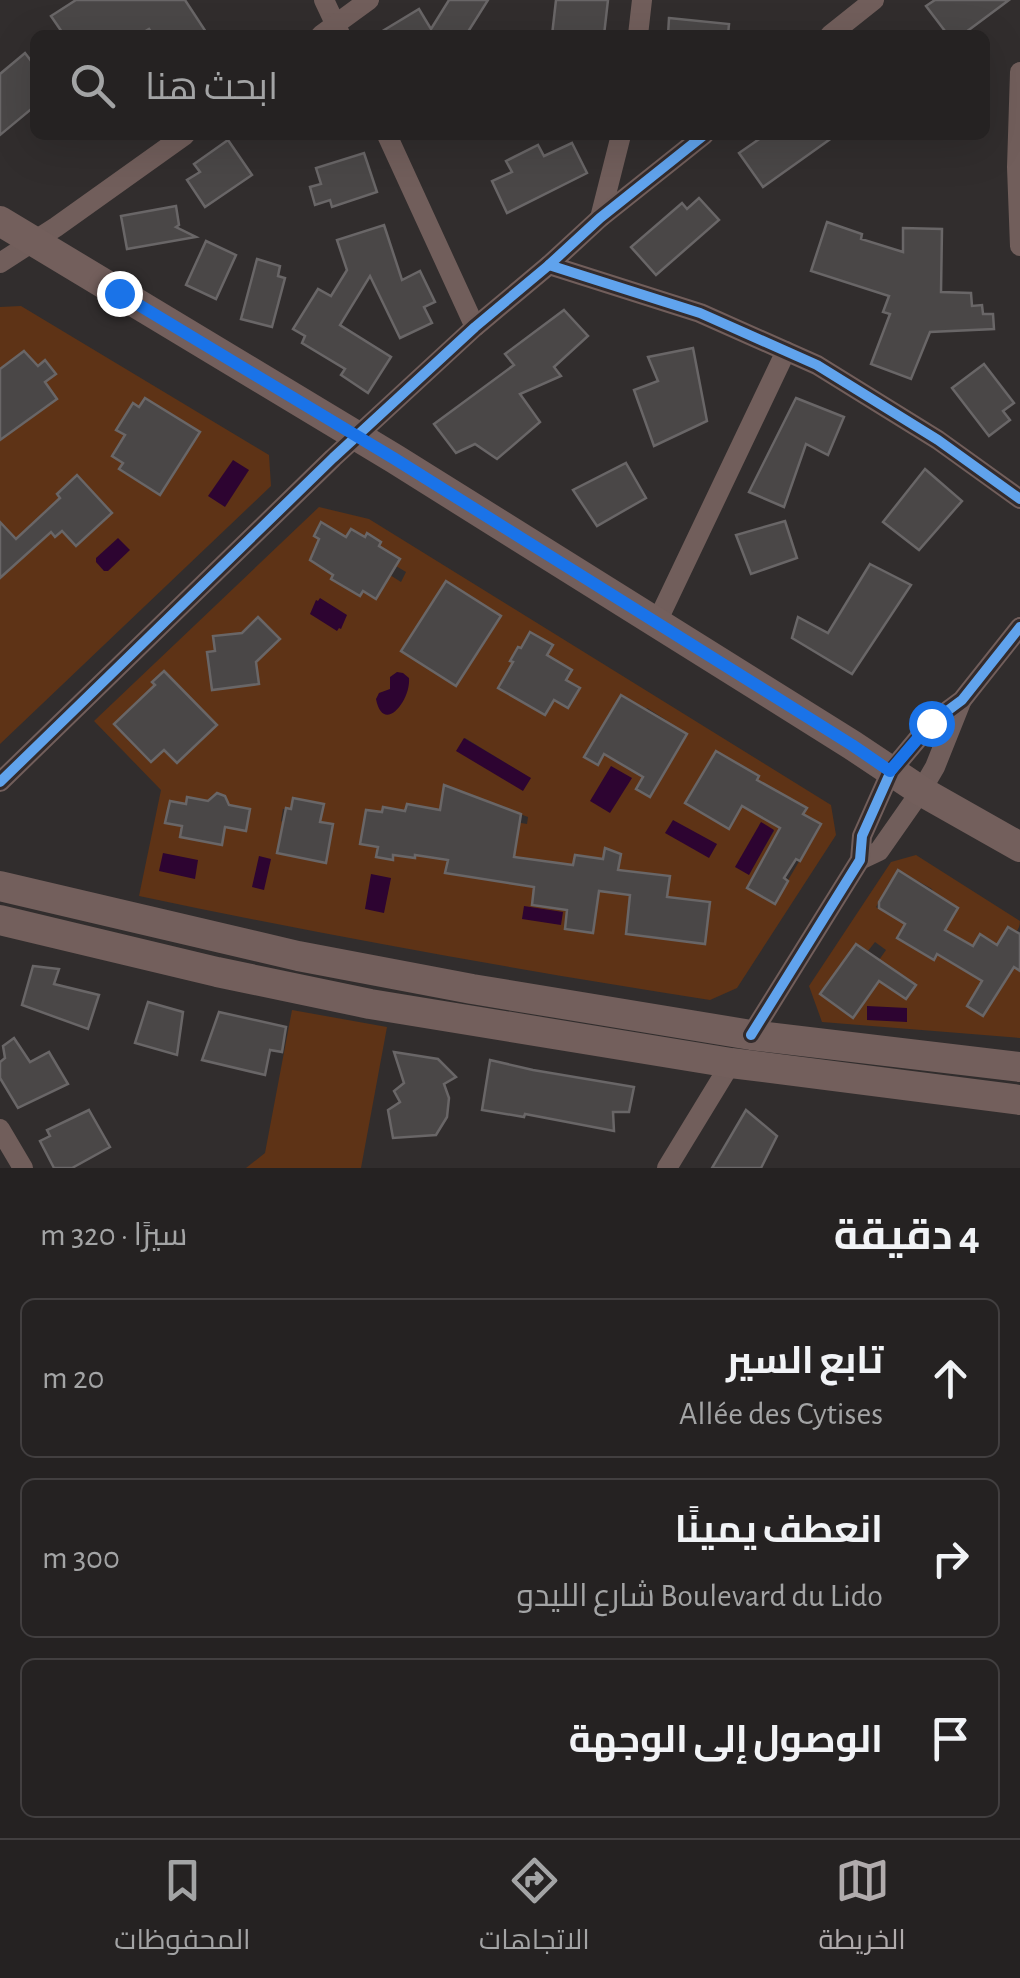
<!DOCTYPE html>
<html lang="ar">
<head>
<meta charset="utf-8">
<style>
	body { margin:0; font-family:"Alegreya Sans",Cairo,sans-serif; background:#312f2f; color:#f1f3f6; direction:rtl }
	.stop { position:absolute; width:30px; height:30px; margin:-22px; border:8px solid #1a73e8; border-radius:50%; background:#fff }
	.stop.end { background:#1a73e8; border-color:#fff; box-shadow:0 2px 10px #0008 }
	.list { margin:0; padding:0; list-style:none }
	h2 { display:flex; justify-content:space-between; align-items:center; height:130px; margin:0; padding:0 40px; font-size:42px }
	h2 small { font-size:32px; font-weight:400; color:#a3a4a5 }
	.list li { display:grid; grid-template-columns:65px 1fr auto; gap:30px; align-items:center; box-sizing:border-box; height:160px; margin:0 20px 20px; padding:0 20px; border:2px solid #423f40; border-radius:15px }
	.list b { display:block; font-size:38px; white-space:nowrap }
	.list p { margin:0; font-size:32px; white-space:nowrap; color:#a3a4a5 }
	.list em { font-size:32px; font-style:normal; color:#a3a4a5 }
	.icon { flex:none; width:55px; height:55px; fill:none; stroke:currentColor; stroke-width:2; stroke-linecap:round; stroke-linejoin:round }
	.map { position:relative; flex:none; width:1020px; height:1168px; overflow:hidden; direction:ltr }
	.search { position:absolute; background:#252222; box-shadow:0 10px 40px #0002; left:30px; right:30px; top:30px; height:110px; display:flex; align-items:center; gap:25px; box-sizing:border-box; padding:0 35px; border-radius:15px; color:#a3a4a5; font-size:38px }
	.sheet { height:670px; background:#252222 }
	nav { display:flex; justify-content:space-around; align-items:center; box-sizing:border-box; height:140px; border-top:2px solid #423f40; background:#252222; font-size:28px; color:#a3a4a5 }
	nav a { display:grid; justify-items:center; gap:5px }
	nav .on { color:#b0abac }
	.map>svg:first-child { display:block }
	.green { fill:#5e3316; fill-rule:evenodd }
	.water { fill:#2d0431 }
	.building { fill:#4a4747; stroke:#696667; stroke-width:2.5 }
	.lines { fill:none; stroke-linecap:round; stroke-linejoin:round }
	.street { stroke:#715e5b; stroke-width:20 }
	.secondary { stroke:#735f5c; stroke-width:30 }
	.cycleway-casing { stroke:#332b2c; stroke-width:16 }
	.cycleway { stroke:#60a3ed; stroke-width:10 }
	.route { stroke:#1a73e8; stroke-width:12 }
</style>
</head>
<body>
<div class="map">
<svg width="1020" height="1168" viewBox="0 0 1020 1168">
	<rect width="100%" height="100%" fill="#312d2d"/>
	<g class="green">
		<path d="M 21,306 L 269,455 L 271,486 L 0,744 L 0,578 L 39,542 L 16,539 L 6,528 L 0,533 L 0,440 L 45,382 L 56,374 L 46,360 L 38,366 L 24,352 L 0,369 L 0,307 ZM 145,398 L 199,432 L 160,495 L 119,470 L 123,463 L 125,435 L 117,430 L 134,404 L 139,407 ZM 77,475 L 112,513 L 62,531 L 55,536 L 38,518 L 60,498 L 57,494 Z"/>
		<path d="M 319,507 L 369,519 L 831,805 L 836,835 L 737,988 L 710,1000 C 519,970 329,936 139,896 L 161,790 L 94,721 ZM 321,523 L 346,537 L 352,529 L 365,537 L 368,534 L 381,541 L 377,549 L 400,559 L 396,566 L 406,572 L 401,582 L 390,575 L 376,599 L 363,591 L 359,596 L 331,579 L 335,571 L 321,567 L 310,560 L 319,539 L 314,535 ZM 446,581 L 501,616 L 456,686 L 402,651 ZM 258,617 L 279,638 L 256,662 L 259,684 L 211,676 L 207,653 L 215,651 L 213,636 L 242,633 ZM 531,632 L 553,645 L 547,655 L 572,670 L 545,715 L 498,688 L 513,662 L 510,660 L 517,647 L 521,648 ZM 159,690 L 216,725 L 177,763 L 164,750 ZM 621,695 L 632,701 L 630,705 L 643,712 L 647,708 L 666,720 L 664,724 L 675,731 L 677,728 L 687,734 L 650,797 L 643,777 L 604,754 L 585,757 ZM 465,738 L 530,778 L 530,779 L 457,751 ZM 715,752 L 759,777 L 729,828 L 686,803 ZM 445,786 L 528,817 L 527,824 L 441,809 ZM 217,793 L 225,796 L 228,805 L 250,809 L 246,831 L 225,827 L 221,845 L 180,837 L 182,826 L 166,823 L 170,801 L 186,804 L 188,797 L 208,801 L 211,796 ZM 293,798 L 311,820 L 333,825 L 326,863 L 310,860 L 292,852 L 291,856 L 278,853 L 284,823 L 281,821 L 283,809 L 291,809 ZM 407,804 L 414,858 L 394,851 L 392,859 L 376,856 L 378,847 L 360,844 L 366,810 L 382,812 L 384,807 L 405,811 ZM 806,809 L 803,814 L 821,824 L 774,904 L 747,888 L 780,828 L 766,820 ZM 760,823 L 774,831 L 748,875 ZM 452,835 L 487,875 L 446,872 ZM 605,848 L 620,854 L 616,885 L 600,883 L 592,933 L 565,929 L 575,855 L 603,859 ZM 669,876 L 667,897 L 710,902 L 705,943 L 626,934 L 630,895 L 625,894 Z"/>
		<path d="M 916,855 L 1020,921 C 1020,934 1008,938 997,945 L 980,934 L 960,967 L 982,981 L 967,1006 L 983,1016 L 1014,967 L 1020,971 L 1020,1038 L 822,1022 L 809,986 L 891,862 ZM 898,870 L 932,889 L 945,930 L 949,932 L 934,960 L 903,927 L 905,924 L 876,907 ZM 875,942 L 886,950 L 879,960 L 916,985 L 906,999 L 879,981 L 853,1018 L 820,994 L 856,944 L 868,951 Z"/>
		<path d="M 292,1010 L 387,1027 L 361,1168 L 246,1168 L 265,1153 Z"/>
	</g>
	<g class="water">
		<path d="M 233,460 L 249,470 L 225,507 L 208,496 Z"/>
		<path d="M 118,538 L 130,550 L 108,571 L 104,571 L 96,562 L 96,558 Z"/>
		<path d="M 320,598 L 347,615 L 341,629 L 339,628 L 337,631 L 310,614 L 316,600 L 318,601 Z"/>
		<path d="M 397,672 L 403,673 L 409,678 C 411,701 383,735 376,699 L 379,693 L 390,689 L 390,677 Z"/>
		<path d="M 464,738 L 531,778 L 523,791 L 456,751 Z"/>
		<path d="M 611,766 L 632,778 L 610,813 L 590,801 Z"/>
		<path d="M 673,820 L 717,844 L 709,858 L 665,833 Z"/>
		<path d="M 761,822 L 774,830 L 749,875 L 735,867 Z"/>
		<path d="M 163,853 L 198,860 L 195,879 L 159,871 Z"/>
		<path d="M 259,856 L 271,859 L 264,890 L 252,887 Z"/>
		<path d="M 371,874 L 391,878 L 384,913 L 365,909 Z"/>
		<path d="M 524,906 L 563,912 L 561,925 L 522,919 Z"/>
		<path d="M 867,1006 L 907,1008 L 907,1022 L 867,1020 Z"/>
	</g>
	<g class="building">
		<path d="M 76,0 L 185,0 L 208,35 L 153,35 L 149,29 L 139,35 L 64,35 L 51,16 Z"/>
		<path d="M 449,0 L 488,0 L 466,35 L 376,35 L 419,9 L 431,29 Z"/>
		<path d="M 556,0 L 608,0 L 604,35 L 552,35 Z"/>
		<path d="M 935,0 L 1009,0 L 962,35 L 948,35 L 926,6 Z"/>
		<path d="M 669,18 L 729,24 L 728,35 L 668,35 Z"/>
		<path d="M 25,53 L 35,66 L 35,106 L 0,135 L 0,74 Z"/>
		<path d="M 765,135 L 836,135 L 763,187 L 739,153 Z"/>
		<path d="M 228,140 L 252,175 L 205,207 L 187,180 L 200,172 L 194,164 Z"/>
		<path d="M 572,143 L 587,173 L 507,213 L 492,181 L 512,172 L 506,161 L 538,145 L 544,156 Z"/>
		<path d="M 364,153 L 377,192 L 332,207 L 330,200 L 315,205 L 310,187 L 321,184 L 316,168 Z"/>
		<path d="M 699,198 L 719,220 L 656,275 L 631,247 L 682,203 L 687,209 Z"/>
		<path d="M 176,206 L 179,225 L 176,227 L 196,237 L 127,249 L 121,216 Z"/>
		<path d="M 827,222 L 862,234 L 861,239 L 903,252 L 903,228 L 942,229 L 941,292 L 971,293 L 972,306 L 982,305 L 983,314 L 993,314 L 994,329 L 930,332 L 911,379 L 871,364 L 890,314 L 883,312 L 889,296 L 811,271 Z"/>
		<path d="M 384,225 L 402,280 L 420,271 L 435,302 L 424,307 L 432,323 L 400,338 L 370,276 L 340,325 L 391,357 L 368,393 L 341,375 L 345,369 L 302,343 L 305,336 L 293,329 L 318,289 L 331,296 L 347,270 L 337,240 Z"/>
		<path d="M 206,241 L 236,255 L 216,299 L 186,285 Z"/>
		<path d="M 257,259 L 280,266 L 278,276 L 285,278 L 272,327 L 241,319 Z"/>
		<path d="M 564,310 L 588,336 L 554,367 L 561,376 L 520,394 L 540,422 L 497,459 L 475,444 L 456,453 L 434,424 L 514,365 L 505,354 Z"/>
		<path d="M 693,348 L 707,421 L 654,446 L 634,390 L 658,381 L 648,357 Z"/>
		<path d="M 24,351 L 38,366 L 45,360 L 56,374 L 45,382 L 57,399 L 0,440 L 0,369 Z"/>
		<path d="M 984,364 L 1014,403 L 1003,411 L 1010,420 L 989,436 L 952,388 Z"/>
		<path d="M 145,398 L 200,432 L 160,495 L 119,469 L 123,463 L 112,456 L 125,435 L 116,430 L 133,403 L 139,407 Z"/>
		<path d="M 796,398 L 844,417 L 828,455 L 806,444 L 784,507 L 749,492 Z"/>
		<path d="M 626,463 L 646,498 L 597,526 L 573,490 Z"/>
		<path d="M 925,469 L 962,501 L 919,550 L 883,522 Z"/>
		<path d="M 77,475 L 112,513 L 76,546 L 62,531 L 55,537 L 51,532 L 0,578 L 0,522 L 16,539 L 60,498 L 57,494 Z"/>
		<path d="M 785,521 L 797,558 L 751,574 L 736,535 Z"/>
		<path d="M 321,522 L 346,537 L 351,529 L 365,537 L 367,533 L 381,542 L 379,546 L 400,559 L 376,599 L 363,591 L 360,596 L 331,579 L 333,575 L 310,560 L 319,539 L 314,536 Z"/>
		<path d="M 870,564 L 911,585 L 852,674 L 792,638 L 798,617 L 828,633 Z"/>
		<path d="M 446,581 L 501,616 L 456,686 L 401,651 Z"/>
		<path d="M 258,617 L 280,639 L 256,662 L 259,684 L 212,690 L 207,652 L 215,651 L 213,636 L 242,633 Z"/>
		<path d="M 530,632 L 553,645 L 547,655 L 572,670 L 566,680 L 580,688 L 568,708 L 554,700 L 545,715 L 498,688 L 513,662 L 510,661 L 518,647 L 521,648 Z"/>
		<path d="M 164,671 L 217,725 L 177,763 L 164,750 L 151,762 L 114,724 L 155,685 L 152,682 Z"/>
		<path d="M 621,695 L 687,734 L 650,797 L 636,789 L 643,777 L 604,754 L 598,765 L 584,757 Z"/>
		<path d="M 716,751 L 759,776 L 757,780 L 807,808 L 803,814 L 821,824 L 800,861 L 796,859 L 784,878 L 788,881 L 775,904 L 747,888 L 780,828 L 742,806 L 729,829 L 685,803 Z"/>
		<path d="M 444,785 L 521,814 L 514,857 L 573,865 L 575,855 L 603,859 L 605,848 L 621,854 L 618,870 L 670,876 L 667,897 L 710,902 L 705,944 L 626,934 L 630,895 L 599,891 L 593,933 L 565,929 L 567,910 L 532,905 L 534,887 L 445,873 L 448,860 L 415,855 L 415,858 L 393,855 L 393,860 L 376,857 L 378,847 L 360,844 L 366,810 L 382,812 L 383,807 L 405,811 L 407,804 L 440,810 Z"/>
		<path d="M 217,793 L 225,796 L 229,805 L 250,809 L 246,831 L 225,827 L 222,845 L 180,837 L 182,826 L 165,823 L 170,801 L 186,804 L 187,797 L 208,801 Z"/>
		<path d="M 293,798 L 324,804 L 320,822 L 333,824 L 326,863 L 277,853 L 286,808 L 291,809 Z"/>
		<path d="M 898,870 L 958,908 L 945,930 L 973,946 L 980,934 L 997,945 L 1008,927 L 1020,934 L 1020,971 L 1014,967 L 983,1016 L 967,1006 L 982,981 L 937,954 L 934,960 L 897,938 L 905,924 L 879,908 L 879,902 Z"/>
		<path d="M 856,944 L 916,985 L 906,999 L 879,981 L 853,1018 L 820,994 Z"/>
		<path d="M 33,966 L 59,969 L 54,984 L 99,995 L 88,1029 L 22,1005 Z"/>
		<path d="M 148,1002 L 183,1012 L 177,1055 L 135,1043 Z"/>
		<path d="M 219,1012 L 286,1027 L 282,1052 L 270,1050 L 265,1075 L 202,1060 Z"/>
		<path d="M 14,1038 L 30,1062 L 49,1052 L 68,1084 L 18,1108 L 0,1078 L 0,1062 L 5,1058 L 3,1046 Z"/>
		<path d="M 394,1052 L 438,1059 L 456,1077 L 444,1084 L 449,1098 L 447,1117 L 436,1135 L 393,1138 L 388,1110 L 400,1102 L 394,1091 L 404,1083 Z"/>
		<path d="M 490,1060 L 533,1070 L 634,1087 L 629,1112 L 613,1112 L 614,1131 L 525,1114 L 524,1117 L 482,1110 Z"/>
		<path d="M 89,1110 L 110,1147 L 72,1168 L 54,1168 L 40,1141 L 50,1136 L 47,1130 Z"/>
		<path d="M 746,1110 L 777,1136 L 761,1168 L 712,1168 Z"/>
	</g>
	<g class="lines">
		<g class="street">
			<path d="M 324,0 L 340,34"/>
			<path d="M 321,35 L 369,0"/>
			<path d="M 638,35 L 642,0"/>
			<path d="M 830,35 L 874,0"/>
			<path d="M 1020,72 L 1017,167 L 1020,246"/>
			<path d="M 387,135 L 475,327"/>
			<path d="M 600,218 L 621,135"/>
			<path d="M 0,263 L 56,227 L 185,135"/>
			<path d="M 549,265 L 700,313 L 817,365 L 938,440 L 1020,499"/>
			<path d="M 656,624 L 786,351"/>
			<path d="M 0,782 L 333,458 L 475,327 L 549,265 L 600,218 L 704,135"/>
			<path d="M 860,860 L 879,851 L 921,791 L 935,767 L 961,702"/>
			<path d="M 751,1035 L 860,860 L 862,836 L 891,771 L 931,723 L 962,700 L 1020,627"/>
			<path d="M 0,1129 L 23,1168"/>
			<path d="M 667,1168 L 731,1063"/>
		</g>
		<g class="secondary">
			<path d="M 0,221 L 395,459 L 852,745 L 921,791 L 1020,847"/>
			<path d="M 0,886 L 298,956 L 472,989 L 751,1035 L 1020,1067"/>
			<path d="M 0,920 L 217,972 L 370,1004 L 731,1063 L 1020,1100"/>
		</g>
		<defs>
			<g id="cycleway">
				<path d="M 549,265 L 700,313 L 817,365 L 938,440 L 1020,499"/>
				<path d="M 0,782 L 333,458 L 475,327 L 549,265 L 600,218 L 704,135"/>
				<path d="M 751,1035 L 860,860 L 862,836 L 891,771 L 931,723 L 962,700 L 1020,627"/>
			</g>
		</defs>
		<use href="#cycleway" class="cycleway-casing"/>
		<use href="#cycleway" class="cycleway"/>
	</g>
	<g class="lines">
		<path class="route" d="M 119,293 L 395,459 L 852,745 L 890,771 L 931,723"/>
	</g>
</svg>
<div class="stop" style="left:931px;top:723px"></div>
<div class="stop end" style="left:119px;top:293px"></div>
<div class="search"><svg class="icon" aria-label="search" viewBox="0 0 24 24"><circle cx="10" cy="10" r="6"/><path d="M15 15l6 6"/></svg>ابحث هنا</div>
</div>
<section class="sheet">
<h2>4 دقيقة<small>سيرًا · 320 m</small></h2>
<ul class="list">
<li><svg class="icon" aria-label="ahead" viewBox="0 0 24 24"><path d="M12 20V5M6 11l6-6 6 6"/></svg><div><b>تابع السير</b><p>Allée des Cytises</p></div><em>20 m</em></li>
<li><svg class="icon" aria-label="right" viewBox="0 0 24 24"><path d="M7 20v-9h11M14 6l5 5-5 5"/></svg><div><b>انعطف يمينًا</b><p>Boulevard du Lido شارع الليدو</p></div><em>300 m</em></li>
<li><svg class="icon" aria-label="arrive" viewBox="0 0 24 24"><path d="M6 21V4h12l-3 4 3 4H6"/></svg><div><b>الوصول إلى الوجهة</b></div></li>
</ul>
</section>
<nav>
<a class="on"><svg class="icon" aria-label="map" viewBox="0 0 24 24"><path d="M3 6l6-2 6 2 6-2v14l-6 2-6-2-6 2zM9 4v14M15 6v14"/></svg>الخريطة</a>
<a><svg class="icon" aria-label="directions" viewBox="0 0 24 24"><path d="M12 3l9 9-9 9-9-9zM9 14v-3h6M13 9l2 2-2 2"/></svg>الاتجاهات</a>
<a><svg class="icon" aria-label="saved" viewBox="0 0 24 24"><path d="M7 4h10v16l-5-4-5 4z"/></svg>المحفوظات</a>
</nav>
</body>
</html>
